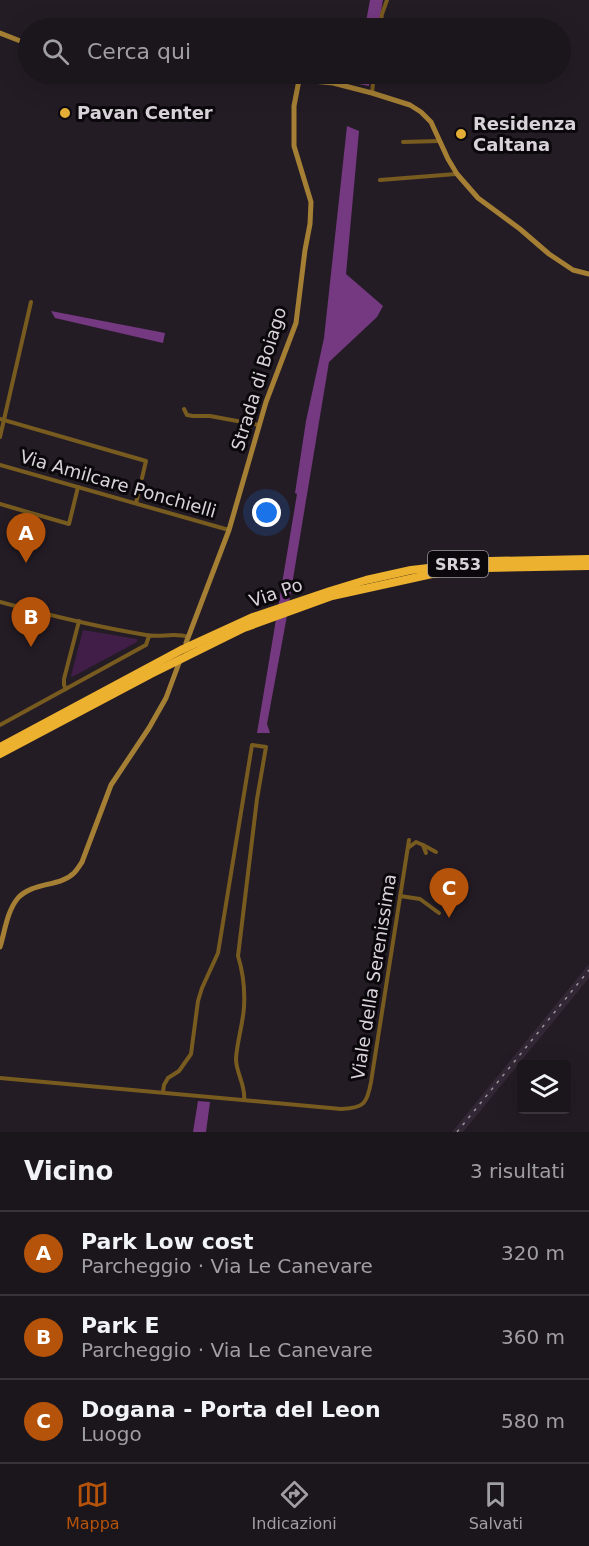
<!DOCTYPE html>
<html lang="it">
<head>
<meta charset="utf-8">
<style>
	body { margin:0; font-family:"DejaVu Sans",sans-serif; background:#241e25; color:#f1f3f6 }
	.controls { position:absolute; right:18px; bottom:18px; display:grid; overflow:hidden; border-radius:6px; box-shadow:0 6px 24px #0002 }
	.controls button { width:54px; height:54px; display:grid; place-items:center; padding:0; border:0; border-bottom:2px solid #39343b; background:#1b151c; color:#f1f3f6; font:30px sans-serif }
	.you { position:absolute; left:267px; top:513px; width:21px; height:21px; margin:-15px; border:4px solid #fff; border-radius:50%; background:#1a73e8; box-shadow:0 0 0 9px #1a73e833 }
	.badge { display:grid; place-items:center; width:39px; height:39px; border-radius:50%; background:#b45309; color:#fff; font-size:20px; font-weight:700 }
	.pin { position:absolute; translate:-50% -50px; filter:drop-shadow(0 2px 3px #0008) }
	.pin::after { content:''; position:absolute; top:32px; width:21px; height:18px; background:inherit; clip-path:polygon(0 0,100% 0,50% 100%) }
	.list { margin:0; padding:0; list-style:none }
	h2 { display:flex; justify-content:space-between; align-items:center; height:78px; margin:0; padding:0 24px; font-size:26px }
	h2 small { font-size:20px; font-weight:400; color:#a09fa3 }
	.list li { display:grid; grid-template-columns:39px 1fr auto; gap:18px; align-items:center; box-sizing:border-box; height:84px; padding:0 24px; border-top:2px solid #39343b }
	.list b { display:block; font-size:22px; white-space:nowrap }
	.list p { margin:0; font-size:20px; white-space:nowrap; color:#a09fa3 }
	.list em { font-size:20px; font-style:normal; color:#a09fa3 }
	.icon { flex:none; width:33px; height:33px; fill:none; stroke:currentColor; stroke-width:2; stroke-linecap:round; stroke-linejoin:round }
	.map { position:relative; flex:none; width:589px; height:1132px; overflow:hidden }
	.search { position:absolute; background:#1b151c; box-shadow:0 6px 24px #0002; left:18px; right:18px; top:18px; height:66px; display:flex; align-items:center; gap:15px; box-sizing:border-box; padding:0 21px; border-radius:33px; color:#a09fa3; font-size:22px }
	.sheet { height:330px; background:#1b151c }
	nav { display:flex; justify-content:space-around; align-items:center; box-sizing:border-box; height:84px; border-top:2px solid #39343b; background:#1b151c; font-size:16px; color:#a09fa3 }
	nav a { display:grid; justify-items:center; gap:3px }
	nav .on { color:#b45309 }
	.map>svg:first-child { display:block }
	.built { fill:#322734 }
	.green { fill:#411e48 }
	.forest { fill:#753981 }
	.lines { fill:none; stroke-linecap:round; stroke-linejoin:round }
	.street { stroke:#785b1f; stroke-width:4 }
	.secondary { stroke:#a47f34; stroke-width:5 }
	.highway { stroke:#ecb12e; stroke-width:8 }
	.rail { stroke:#9a949b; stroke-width:1.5; stroke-dasharray:3 6; stroke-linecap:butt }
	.poi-dot { fill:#e4ad35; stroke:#0b080c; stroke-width:2 }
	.labels { text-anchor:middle; stroke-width:6; stroke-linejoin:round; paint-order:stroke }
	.shield { fill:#0b080c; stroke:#9a969c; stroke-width:1.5 }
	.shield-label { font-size:16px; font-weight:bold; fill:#d8d3d9 }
	.poi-label { font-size:18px; font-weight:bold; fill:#d8d3d9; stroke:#0b080c; text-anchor:start }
	.street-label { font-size:18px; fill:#d8d3d9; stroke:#0b080c }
</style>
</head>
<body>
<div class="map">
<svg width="589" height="1132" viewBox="0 0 589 1132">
	<rect width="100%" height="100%" fill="#241c25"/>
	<path class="built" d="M 589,964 L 589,978 L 463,1132 L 452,1132 Z"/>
	<path class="green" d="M 83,630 L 137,639 L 137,642 L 72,677 L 71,676 Z"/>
	<g class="forest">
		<path d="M 370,0 L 383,0 L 378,28 L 357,28 L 358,26 L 365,27 Z"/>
		<path d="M 321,74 L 371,74 L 369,86 L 324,77 Z"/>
		<path d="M 347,126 L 359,131 L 346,274 L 383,306 L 377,317 L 329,362 L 286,621 L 267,724 L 270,733 L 257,733 L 297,494 L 295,493 L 306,421 L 324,338 Z"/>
		<path d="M 51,311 L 165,333 L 163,343 L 55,318 Z"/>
		<path d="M 198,1101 L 210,1102 L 206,1132 L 193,1132 Z"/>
	</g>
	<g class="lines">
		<g class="street">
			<path d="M 380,28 L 382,14 L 387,0"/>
			<path d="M 372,93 L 374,74"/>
			<path d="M 403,142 L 439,141"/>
			<path d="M 380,180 L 456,174"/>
			<path d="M 184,409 L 187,415 L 193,416 L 210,416 L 259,425"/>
			<path d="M 0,419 L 146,461 L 142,478"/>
			<path d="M 0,437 L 31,302"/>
			<path d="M 0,465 L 229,530"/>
			<path d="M 136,503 L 140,486"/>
			<path d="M 0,504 L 69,524 L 78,487"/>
			<path d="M 0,602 C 48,615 97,627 146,635 C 160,638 175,632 188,637"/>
			<path d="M 66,689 L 64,685 L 64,679 L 79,621"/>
			<path d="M 0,725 L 144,646 L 146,645 L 149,636"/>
			<path d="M 423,845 L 436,852"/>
			<path d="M 408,848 L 416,842 L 423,845 L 426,853"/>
			<path d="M 400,896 L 420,899 L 439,913"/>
			<path d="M 0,1078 L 341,1109 C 364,1108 367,1104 371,1082 L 409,840"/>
			<path d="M 163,1092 L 164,1085 L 168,1078 L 179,1071 L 191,1054 L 198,1001 L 202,988 L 218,953 L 252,745 L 266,747 L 257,799 L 238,956 C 243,972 245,990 244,1007 C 243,1024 237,1041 236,1059 C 236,1073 246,1086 244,1100"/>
		</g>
		<g class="secondary">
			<path d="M 0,33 L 28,44"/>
			<path d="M 242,74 L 333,83 L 372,93 L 410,105 L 421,112 L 431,122 L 448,159 L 457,174 L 478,198 L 520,229 L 549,254 L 573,270 L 589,274"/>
			<path d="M 186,643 L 229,530 L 266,402 L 296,323 L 305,250 L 310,224 L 311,202 L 294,146 L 294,106 L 299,80"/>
			<path d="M 0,947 C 5,931 7,911 18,898 C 32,882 60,887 74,873 C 77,870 80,865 82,862 L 111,785 L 149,728 L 166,698 L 179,663"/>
		</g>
		<g class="highway">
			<path d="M 0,747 L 181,650 L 253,617 L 330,591 L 366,580 L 411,570 L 490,561 L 589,559"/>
			<path d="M 0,754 L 151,674 L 244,628 L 332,596 L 432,574 L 486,568 L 589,566"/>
		</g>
		<path class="rail" d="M 457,1132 L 589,970"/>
	</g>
	<g class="poi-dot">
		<circle cx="65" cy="113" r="6"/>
		<circle cx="461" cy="134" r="6"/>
	</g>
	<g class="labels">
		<rect class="shield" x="428" y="551" width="60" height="26" rx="4.5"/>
		<g class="shield-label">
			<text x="458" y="570">SR53</text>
		</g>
		<g class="poi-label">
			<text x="77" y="119">Pavan Center</text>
			<text x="473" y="130">Residenza<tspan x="473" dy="21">Caltana</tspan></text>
		</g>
		<g class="street-label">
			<text transform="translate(259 379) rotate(-73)" y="6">Strada di Boiago</text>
			<text transform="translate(118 484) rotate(16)" y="6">Via Amilcare Ponchielli</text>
			<text transform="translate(276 593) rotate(-19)" y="6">Via Po</text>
			<text transform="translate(374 977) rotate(-81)" y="6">Viale della Serenissima</text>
		</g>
	</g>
</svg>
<div class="controls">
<button><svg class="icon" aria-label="layers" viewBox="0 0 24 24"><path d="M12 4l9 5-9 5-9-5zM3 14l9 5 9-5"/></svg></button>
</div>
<div class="you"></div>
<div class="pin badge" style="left:26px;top:563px">A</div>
<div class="pin badge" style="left:31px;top:647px">B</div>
<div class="pin badge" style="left:449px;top:918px">C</div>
<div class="search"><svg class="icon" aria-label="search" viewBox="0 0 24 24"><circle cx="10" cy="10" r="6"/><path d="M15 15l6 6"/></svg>Cerca qui</div>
</div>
<section class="sheet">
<h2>Vicino<small>3 risultati</small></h2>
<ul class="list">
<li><span class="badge">A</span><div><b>Park Low cost</b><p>Parcheggio · Via Le Canevare</p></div><em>320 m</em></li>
<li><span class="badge">B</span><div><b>Park E</b><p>Parcheggio · Via Le Canevare</p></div><em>360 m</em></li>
<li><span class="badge">C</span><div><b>Dogana - Porta del Leon</b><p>Luogo</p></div><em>580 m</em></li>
</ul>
</section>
<nav>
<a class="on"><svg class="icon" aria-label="map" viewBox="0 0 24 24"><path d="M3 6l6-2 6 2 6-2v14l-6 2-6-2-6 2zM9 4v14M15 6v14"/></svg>Mappa</a>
<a><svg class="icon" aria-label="directions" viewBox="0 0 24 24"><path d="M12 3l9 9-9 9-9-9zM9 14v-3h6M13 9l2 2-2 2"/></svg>Indicazioni</a>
<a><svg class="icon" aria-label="saved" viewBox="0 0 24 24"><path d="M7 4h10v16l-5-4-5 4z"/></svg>Salvati</a>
</nav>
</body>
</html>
